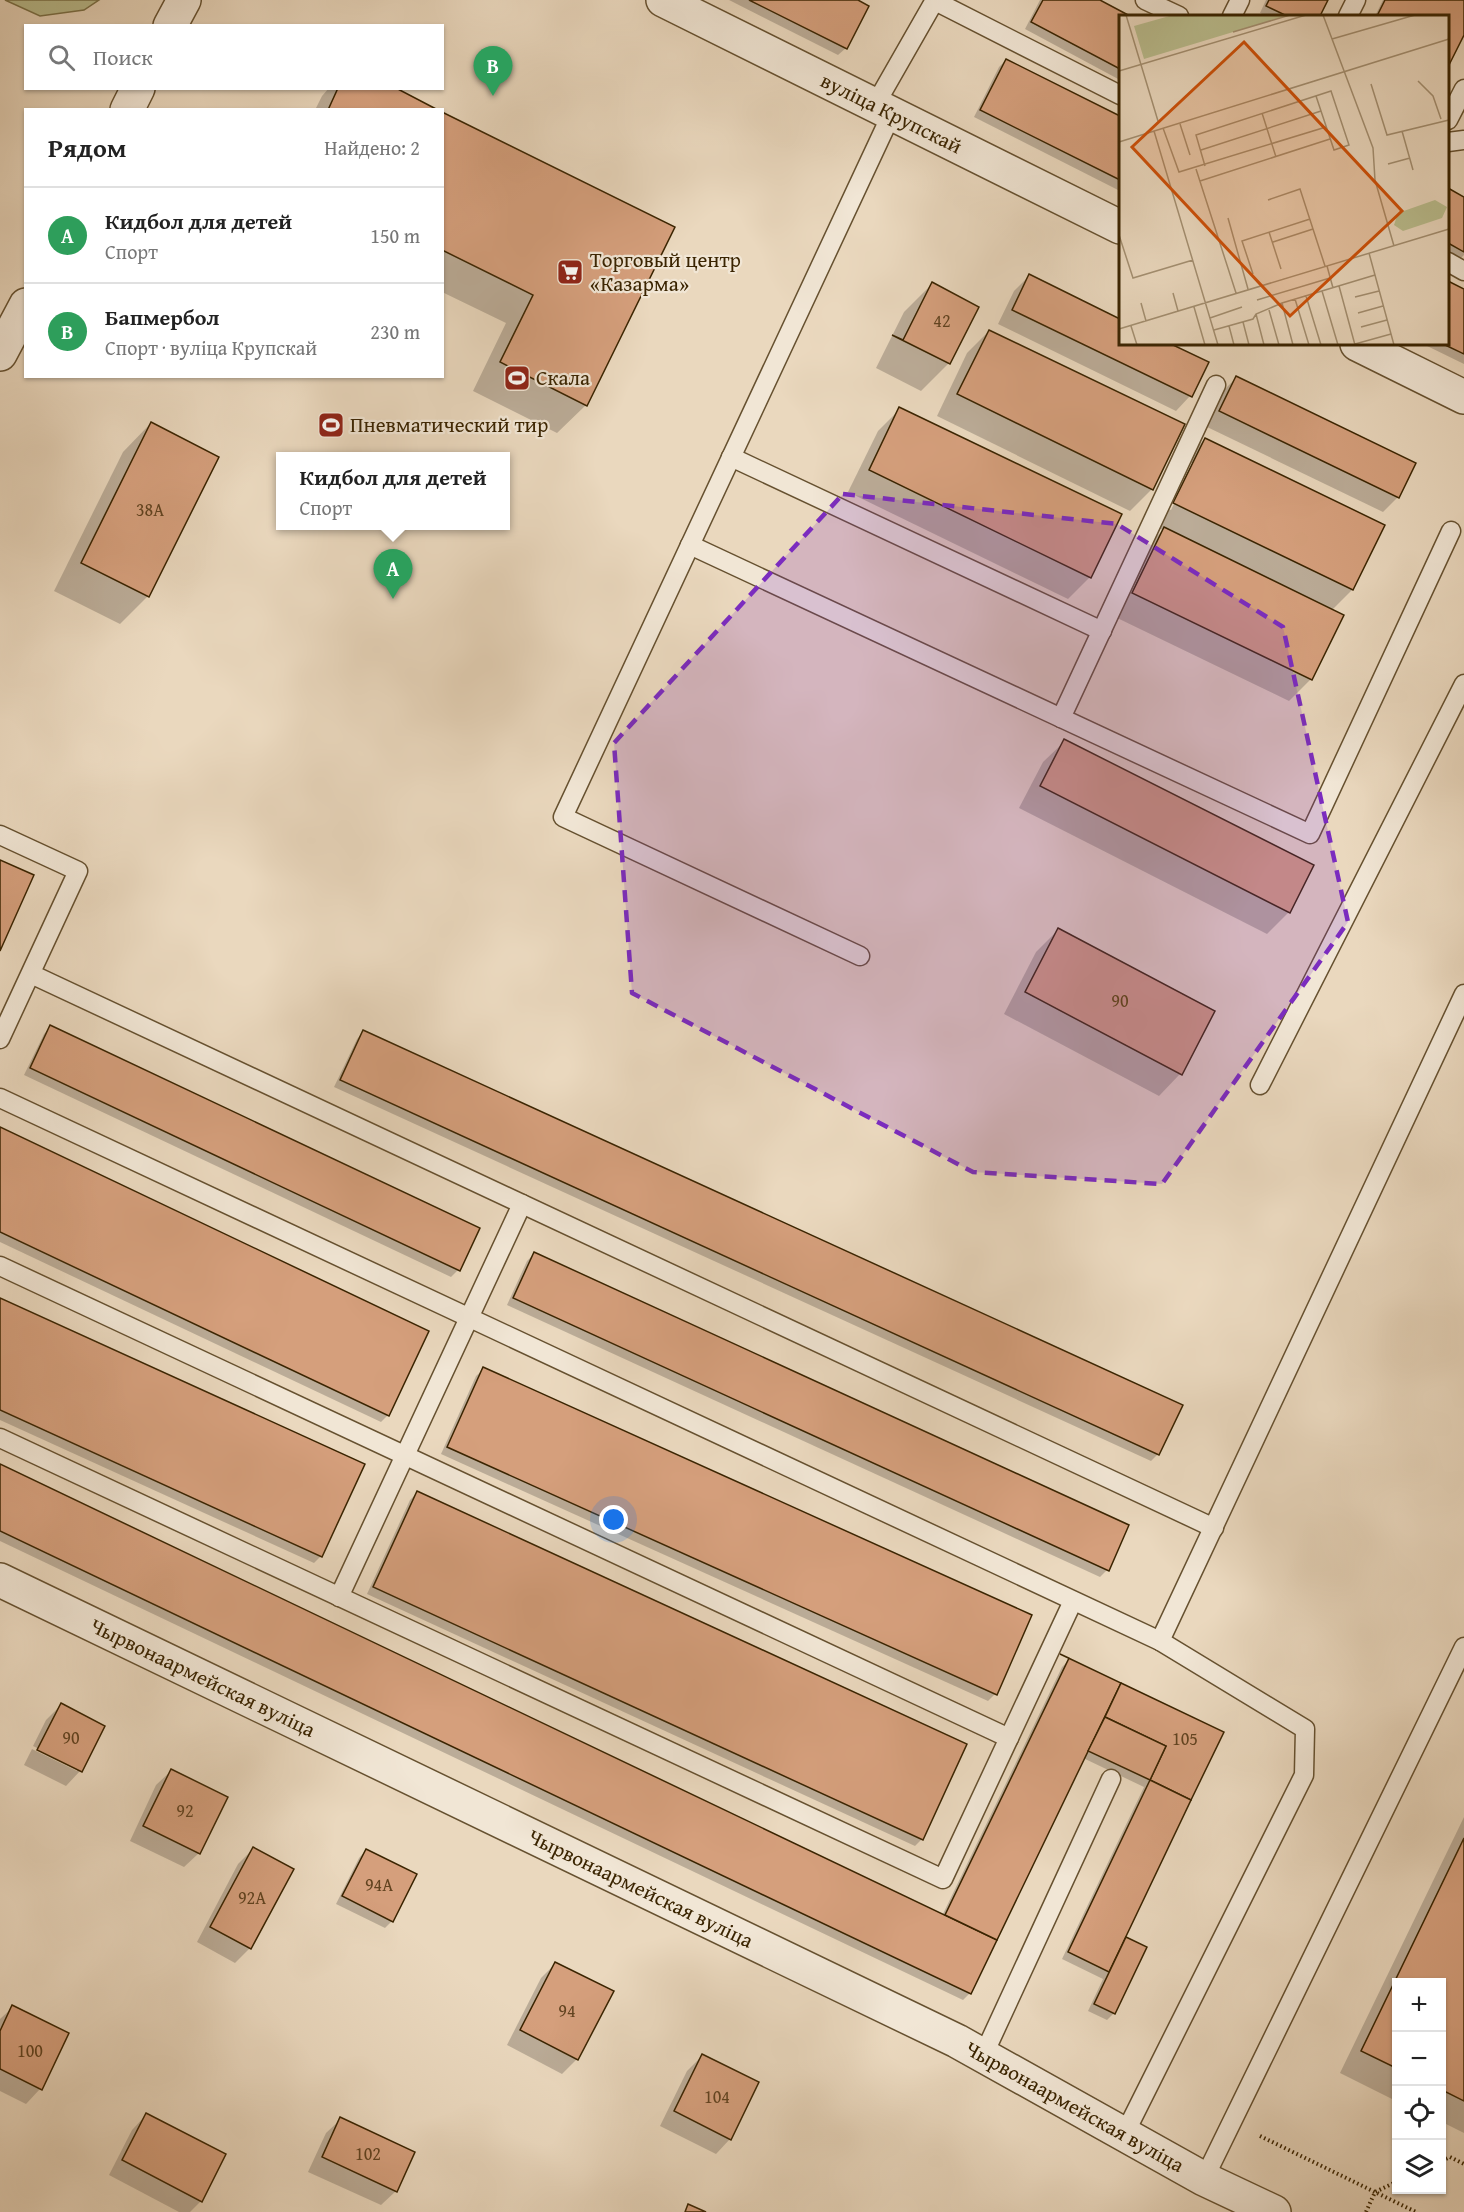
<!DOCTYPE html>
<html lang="ru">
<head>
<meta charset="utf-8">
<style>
	body { margin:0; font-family:"Gentium Book Plus",serif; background:#f2f2f2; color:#222 }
	.controls { position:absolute; right:18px; bottom:18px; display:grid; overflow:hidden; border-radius:0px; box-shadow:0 2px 4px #0004 }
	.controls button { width:54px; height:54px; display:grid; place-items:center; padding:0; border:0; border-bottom:2px solid #e0e0e0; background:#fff; color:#222; font:30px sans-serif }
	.you { position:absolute; left:614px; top:1520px; width:21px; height:21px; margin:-15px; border:4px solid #fff; border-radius:50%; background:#1a73e8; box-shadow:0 0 0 9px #1a73e833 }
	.badge { display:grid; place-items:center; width:39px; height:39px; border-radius:50%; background:#0f766e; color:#fff; font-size:20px; font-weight:700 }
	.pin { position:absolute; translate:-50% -50px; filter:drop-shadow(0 2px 3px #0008) }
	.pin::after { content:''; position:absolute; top:32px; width:21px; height:18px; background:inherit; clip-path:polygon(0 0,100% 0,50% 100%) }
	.popup { position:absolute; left:276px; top:452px; width:234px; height:78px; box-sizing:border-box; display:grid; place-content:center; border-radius:0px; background:#fff; filter:drop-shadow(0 2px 4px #0005); font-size:20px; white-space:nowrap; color:#767676 }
	.popup b { font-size:22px; color:#222 }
	.popup::after { content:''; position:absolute; left:50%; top:100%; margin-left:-12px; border:12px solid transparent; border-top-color:#fff }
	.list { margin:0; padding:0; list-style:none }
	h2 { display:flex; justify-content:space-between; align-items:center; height:78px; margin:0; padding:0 24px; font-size:26px }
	h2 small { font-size:20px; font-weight:400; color:#767676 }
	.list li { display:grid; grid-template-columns:39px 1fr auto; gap:18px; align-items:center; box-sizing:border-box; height:96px; padding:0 24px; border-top:2px solid #e0e0e0 }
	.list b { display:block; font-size:22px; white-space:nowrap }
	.list p { margin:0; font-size:20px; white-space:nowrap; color:#767676 }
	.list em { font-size:20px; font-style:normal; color:#767676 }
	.icon { flex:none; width:33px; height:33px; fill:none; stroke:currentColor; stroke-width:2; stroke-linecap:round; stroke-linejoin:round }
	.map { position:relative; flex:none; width:1464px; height:2212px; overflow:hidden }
	.search { position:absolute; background:#fff; box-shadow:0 2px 4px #0004; left:24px; top:24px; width:420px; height:66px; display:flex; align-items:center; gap:15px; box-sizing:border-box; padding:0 21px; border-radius:0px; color:#767676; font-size:22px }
	.panel { position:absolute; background:#fff; box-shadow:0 2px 4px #0004; left:24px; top:108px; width:420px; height:270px; border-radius:0px }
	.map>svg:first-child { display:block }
	.green { fill:#babe8f; stroke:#7a7148; stroke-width:1.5 }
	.shadow { fill:#0003; fill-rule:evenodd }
	.building { fill:#d59f7c; stroke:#3a2401; stroke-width:1.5 }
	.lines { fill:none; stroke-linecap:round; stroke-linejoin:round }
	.lane-casing { stroke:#665130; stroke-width:21 }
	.street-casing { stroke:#665130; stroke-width:36 }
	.path { stroke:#3a2401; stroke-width:4; stroke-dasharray:1.5 3; stroke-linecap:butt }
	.lane { stroke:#f1e6d5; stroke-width:18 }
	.street { stroke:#f1e6d5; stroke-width:33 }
	.marked { fill:#7b2cbf; fill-opacity:0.2; stroke:#7b2cbf; stroke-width:4.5; stroke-dasharray:12 8; stroke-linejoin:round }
	.labels { text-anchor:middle; stroke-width:4.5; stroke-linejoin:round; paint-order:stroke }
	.number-label { font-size:18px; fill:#614320 }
	.street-label { font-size:21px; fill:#3a2401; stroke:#f1e6d5 }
	.poi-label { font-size:21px; fill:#3a2401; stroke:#f1e6d5; text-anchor:start }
	.inset-road { fill:none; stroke:#a49072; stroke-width:1.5 }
	.view { fill:#ce510a; fill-opacity:0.15; stroke:#ce510a; stroke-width:3 }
	.inset-edge { fill:none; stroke:#3a2401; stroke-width:3 }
</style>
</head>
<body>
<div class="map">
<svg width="1464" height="2212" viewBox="0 0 1464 2212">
	<rect width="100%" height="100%" fill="#ead8be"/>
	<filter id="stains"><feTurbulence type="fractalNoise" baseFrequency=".00333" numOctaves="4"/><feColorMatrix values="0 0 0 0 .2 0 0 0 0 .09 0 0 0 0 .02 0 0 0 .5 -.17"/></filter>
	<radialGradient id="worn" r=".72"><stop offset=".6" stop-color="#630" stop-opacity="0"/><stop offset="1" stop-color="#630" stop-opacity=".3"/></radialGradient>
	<path class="green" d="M 5,0 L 99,0 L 84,10 L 40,16 Z"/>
	<g class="shadow">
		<path d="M 729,0 L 855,0 L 867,6 L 846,48 L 838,55 Z"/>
		<path d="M 1040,0 L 1097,0 L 1127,16 L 1120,16 L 1120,80 L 1025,29 Z"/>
		<path d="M 1266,0 L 1327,0 L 1318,16 L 1266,16 L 1260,13 Z"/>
		<path d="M 1383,0 L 1464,0 L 1464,31 L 1448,64 L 1448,16 L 1375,16 Z"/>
		<path d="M 1006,60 L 1120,118 L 1120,191 L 974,117 L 999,67 Z"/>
		<path d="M 329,88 L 392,88 L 435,110 L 315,110 L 322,96 Z"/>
		<path d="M 442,113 L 673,228 L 586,405 L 557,433 L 473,391 L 506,323 L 442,292 Z"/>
		<path d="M 1448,189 L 1464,198 L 1464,255 L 1459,260 L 1448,254 Z"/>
		<path d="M 1029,276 L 1120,321 L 1120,344 L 1167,344 L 1207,363 L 1190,396 L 1176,411 L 998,324 L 1014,291 Z"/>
		<path d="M 1448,283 L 1464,291 L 1464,364 L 1423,344 L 1448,344 Z"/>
		<path d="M 932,284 L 949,363 L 921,391 L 876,368 L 904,312 Z"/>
		<path d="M 989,331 L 1152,489 L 1130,511 L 937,416 L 967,353 Z"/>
		<path d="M 1236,378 L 1398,497 L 1383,512 L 1205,426 L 1222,392 Z"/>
		<path d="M 900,409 L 1090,577 L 1068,599 L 848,492 L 878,431 Z"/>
		<path d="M 151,423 L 148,596 L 120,624 L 54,591 L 123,452 Z"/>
		<path d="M 1205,439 L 1383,526 L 1352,590 L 1331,611 L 1311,679 L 1289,701 L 1111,615 L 1142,551 L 1163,530 L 1152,525 L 1183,461 ZM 1190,463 L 1194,463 L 1171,510 L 1168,509 Z"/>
		<path d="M 1065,741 L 1289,912 L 1267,934 L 1019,808 L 1043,762 Z"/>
		<path d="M 1058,930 L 1180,1074 L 1159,1096 L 1004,1014 L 1036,952 Z"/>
		<path d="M 51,1027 L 478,1229 L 458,1270 L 451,1277 L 24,1075 L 44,1034 Z"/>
		<path d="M 364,1031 L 1158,1454 L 1151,1461 L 334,1087 L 357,1039 Z"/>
		<path d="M 0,1129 L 427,1332 L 388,1415 L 381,1422 L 0,1242 Z"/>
		<path d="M 534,1254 L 1107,1570 L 1100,1577 L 507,1305 L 527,1261 Z"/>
		<path d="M 0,1299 L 321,1556 L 314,1563 L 0,1420 Z"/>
		<path d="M 484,1369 L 995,1694 L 988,1701 L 441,1454 L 476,1376 Z"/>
		<path d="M 0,1466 L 942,1916 L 1062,1667 L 1069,1660 L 1222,1733 L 1124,1937 L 1145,1948 L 1114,2013 L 1107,2020 L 1088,2011 L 1103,1979 L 1062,1959 L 1144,1787 L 1083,1758 L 970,1993 L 963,2000 L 0,1541 Z"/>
		<path d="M 417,1493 L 922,1839 L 915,1846 L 367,1594 L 410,1500 Z"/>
		<path d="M 61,1705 L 80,1771 L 66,1786 L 24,1765 L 32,1749 L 77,1771 L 77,1768 L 33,1746 L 46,1720 Z"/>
		<path d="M 171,1771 L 199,1853 L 184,1867 L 130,1841 L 156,1785 Z"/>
		<path d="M 1464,1817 L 1464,2133 L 1442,2122 L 1442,1982 L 1396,1982 L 1396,2101 L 1340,2073 Z"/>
		<path d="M 253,1849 L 250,1948 L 235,1963 L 197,1942 L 238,1864 Z"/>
		<path d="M 366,1850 L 392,1921 L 385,1928 L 336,1904 L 359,1858 Z"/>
		<path d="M 555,1964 L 577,2059 L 562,2074 L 507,2045 L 541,1978 Z"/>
		<path d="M 13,2007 L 40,2089 L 26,2104 L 0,2091 L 0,2019 Z"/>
		<path d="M 702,2056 L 730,2139 L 716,2154 L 660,2126 L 687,2071 Z"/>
		<path d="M 146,2115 L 201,2201 L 190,2212 L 179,2212 L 109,2175 L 132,2130 Z"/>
		<path d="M 341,2119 L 396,2191 L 381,2205 L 308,2172 L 326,2133 Z"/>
	</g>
	<g class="building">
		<path d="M 749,0 L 858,0 L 869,6 L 847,49 Z"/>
		<path d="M 1043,0 L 1100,0 L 1130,16 L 1120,16 L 1120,69 L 1031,22 Z"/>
		<path d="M 1269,0 L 1328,0 L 1320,16 L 1287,16 L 1266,6 Z"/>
		<path d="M 1385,0 L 1464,0 L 1464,35 L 1448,67 L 1448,16 L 1377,16 Z"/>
		<path d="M 1006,59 L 1120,116 L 1120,180 L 980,110 Z"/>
		<path d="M 338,88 L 396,88 L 438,110 L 328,110 Z"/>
		<path d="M 442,112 L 675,227 L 587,406 L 500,362 L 533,295 L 442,250 Z"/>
		<path d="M 1448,188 L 1464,197 L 1464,252 L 1448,243 Z"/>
		<path d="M 1029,274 L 1120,319 L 1120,344 L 1171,344 L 1209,362 L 1192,397 L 1012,310 Z"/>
		<path d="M 1448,281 L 1464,289 L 1464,354 L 1443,344 L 1448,344 Z"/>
		<path d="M 932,282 L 979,307 L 950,364 L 892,335 L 903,340 Z"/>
		<path d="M 989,330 L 1185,424 L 1153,490 L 957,394 Z"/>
		<path d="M 1236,376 L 1416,463 L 1399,498 L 1219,411 Z"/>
		<path d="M 899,407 L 1122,514 L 1091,578 L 869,470 Z"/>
		<path d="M 151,422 L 219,457 L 149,597 L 81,563 Z"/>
		<path d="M 1205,438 L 1385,525 L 1353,590 L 1173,503 Z"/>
		<path d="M 1164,527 L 1344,615 L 1312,680 L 1132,593 Z"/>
		<path d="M 1064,739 L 1314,865 L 1290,913 L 1040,786 Z"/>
		<path d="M 0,860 L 34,875 L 0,951 Z"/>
		<path d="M 1058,928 L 1215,1011 L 1182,1075 L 1025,992 Z"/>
		<path d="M 50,1025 L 480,1228 L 460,1271 L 30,1068 Z"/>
		<path d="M 363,1030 L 1183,1405 L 1159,1455 L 340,1080 Z"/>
		<path d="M 0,1127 L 429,1331 L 389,1416 L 0,1232 Z"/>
		<path d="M 534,1252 L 1129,1525 L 1109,1571 L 513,1298 Z"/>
		<path d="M 0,1298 L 365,1464 L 322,1557 L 0,1410 Z"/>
		<path d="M 483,1367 L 1032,1615 L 997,1695 L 447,1447 Z"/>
		<path d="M 0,1464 L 997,1940 L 971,1994 L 0,1531 Z"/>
		<path d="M 417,1491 L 967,1744 L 923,1840 L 373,1587 Z"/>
		<path d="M 1060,1654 L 1121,1683 L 997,1940 L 945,1915 L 1069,1658 Z"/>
		<path d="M 1121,1683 L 1224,1732 L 1191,1800 L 1150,1780 L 1166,1746 L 1105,1717 Z"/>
		<path d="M 61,1703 L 105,1726 L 82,1772 L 37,1750 Z"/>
		<path d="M 1105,1717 L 1166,1746 L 1150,1780 L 1088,1751 Z"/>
		<path d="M 171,1769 L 228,1797 L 200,1854 L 143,1826 Z"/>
		<path d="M 1150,1780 L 1191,1800 L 1109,1972 L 1068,1952 Z"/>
		<path d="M 1464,1838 L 1464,2101 L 1442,2090 L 1442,1982 L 1396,1982 L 1396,2068 L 1361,2051 Z"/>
		<path d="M 253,1847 L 294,1869 L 251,1949 L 210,1927 Z"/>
		<path d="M 366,1849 L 417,1874 L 393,1922 L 342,1896 Z"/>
		<path d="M 1126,1937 L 1147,1947 L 1115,2014 L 1094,2004 Z"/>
		<path d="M 555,1962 L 614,1991 L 578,2060 L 520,2030 Z"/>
		<path d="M 12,2005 L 69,2033 L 42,2090 L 0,2069 L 0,2031 Z"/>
		<path d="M 702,2054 L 759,2082 L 731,2140 L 674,2111 Z"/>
		<path d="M 146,2113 L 226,2154 L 202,2202 L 122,2160 Z"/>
		<path d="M 340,2117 L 415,2152 L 397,2192 L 322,2157 Z"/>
		<path d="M 688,2204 L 706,2212 L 685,2212 Z"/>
	</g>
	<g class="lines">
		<defs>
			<g id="lane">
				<path d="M 1145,0 L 1179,16"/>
				<path d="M 935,1 L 1120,95"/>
				<path d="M 1232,16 L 1240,0"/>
				<path d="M 1348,16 L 1356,0"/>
				<path d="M 875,105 L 935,0"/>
				<path d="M 1448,120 L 1464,89"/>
				<path d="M 1448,142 L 1464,140"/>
				<path d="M 1448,262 L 1464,271"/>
				<path d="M 731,457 L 1102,631"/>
				<path d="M 690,545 L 1310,834 L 1451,531"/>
				<path d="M 1061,718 L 1216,385"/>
				<path d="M 0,835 L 78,871 L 0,1039"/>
				<path d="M 860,956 L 563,817 L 892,113"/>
				<path d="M 31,974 L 1214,1528"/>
				<path d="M 1260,1085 L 1464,684"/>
				<path d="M 0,1098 L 1160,1641 L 1305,1729 L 1304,1775 L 1124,2135"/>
				<path d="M 0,1266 L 1009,1738"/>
				<path d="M 0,1438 L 943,1879 L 1073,1601"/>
				<path d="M 339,1597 L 522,1204"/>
				<path d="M 1160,1641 L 1464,994"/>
				<path d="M 983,2056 L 1111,1779"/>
				<path d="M 1204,2179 L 1464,1647"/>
			</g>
			<g id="street">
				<path id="s1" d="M 663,0 L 1120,227"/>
				<path d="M 170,26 L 184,0"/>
				<path d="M 127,110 L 138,88"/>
				<path d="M 1357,344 L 1464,397"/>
				<path d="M 0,354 L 26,305"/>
				<path id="s2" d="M 0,1580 L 957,2041 L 1204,2179 L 1274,2212"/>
			</g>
		</defs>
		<use href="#lane" class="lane-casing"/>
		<use href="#street" class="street-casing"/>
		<g class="path">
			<path d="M 1260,2136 L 1416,2212"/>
			<path d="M 1442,2161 L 1450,2157 L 1464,2164"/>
			<path d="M 1366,2212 L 1375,2192 L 1396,2182"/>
		</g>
		<use href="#lane" class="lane"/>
		<use href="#street" class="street"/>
	</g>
	<path class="marked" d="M 843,494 L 1117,524 L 1283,627 L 1348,922 L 1162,1184 L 973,1172 L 632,993 L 614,743 Z"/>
	<defs>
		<symbol id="supermarket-square" viewBox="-11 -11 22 22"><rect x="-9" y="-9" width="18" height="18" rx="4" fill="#8f2418" stroke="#f1e6d5"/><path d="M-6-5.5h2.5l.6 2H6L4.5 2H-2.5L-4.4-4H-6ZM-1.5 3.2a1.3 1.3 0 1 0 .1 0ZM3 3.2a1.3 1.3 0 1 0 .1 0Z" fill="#fff"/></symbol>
		<symbol id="stadium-square" viewBox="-11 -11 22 22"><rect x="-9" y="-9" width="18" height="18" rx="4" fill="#8f2418" stroke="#f1e6d5"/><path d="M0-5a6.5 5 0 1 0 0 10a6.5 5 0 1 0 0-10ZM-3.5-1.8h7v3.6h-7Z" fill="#fff"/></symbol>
	</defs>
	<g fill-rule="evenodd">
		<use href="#supermarket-square" x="555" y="257" width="30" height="30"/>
		<use href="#stadium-square" x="502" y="363" width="30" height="30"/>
		<use href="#stadium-square" x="316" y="410" width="30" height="30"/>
	</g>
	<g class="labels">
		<g class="number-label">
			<text x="942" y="327">42</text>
			<text x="150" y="516">38А</text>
			<text x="1120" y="1007">90</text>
			<text x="71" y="1744">90</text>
			<text x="1185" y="1745">105</text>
			<text x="185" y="1817">92</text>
			<text x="379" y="1891">94А</text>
			<text x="252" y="1904">92А</text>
			<text x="567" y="2017">94</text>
			<text x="30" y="2057">100</text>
			<text x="717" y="2103">104</text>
			<text x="368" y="2160">102</text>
		</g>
		<g class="street-label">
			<text dy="7" stroke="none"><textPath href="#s1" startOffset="255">вуліца Крупскай</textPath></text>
			<text dy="7" stroke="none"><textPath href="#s2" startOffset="225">Чырвонаармейская вуліца</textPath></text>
			<text dy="7" stroke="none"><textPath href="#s2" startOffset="711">Чырвонаармейская вуліца</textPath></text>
			<text dy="7" stroke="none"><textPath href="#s2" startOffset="1197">Чырвонаармейская вуліца</textPath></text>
		</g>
		<g class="poi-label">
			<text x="590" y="267">Торговый центр<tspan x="590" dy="24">«Казарма»</tspan></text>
			<text x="536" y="385">Скала</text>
			<text x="350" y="432">Пневматический тир</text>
		</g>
	</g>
	<g transform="translate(1119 15)">
		<rect width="330" height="330" fill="#ead8be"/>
		<path d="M 54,0 L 170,0 L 25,44 L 15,11 ZM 316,185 L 328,192 L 323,203 L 284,216 L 275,210 L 279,198 Z" fill="#babe8f"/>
		<path class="inset-road" d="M 7,0 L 39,106M 204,0 L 254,133 L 256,165 L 275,231M 114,17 L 171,0M 213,24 L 296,0M 0,56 L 187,0M 299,66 L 314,81 L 322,104M 252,69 L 268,120 L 330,105M 143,98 L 157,142M 61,109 L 71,140M 44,113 L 60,157 L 207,112M 35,116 L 99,330M 283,116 L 294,155M 0,127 L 330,24M 82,135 L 202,96M 269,149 L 291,143M 86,151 L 77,120 L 212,76 L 230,130 L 215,135 L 197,81M 77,154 L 117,278M 81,166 L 211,124M 149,185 L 181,174 L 206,251M 109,203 L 129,274M 150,217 L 162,254M 0,220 L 14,263 L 74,245M 154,227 L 194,214M 250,238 L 275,330M 208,251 L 214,273M 134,259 L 123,226 L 191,204M 220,271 L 236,330M 203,276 L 219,330M 54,278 L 59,296M 187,281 L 202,330M 236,282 L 260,276M 176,284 L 190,330M 138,285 L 211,263M 22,288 L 27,306M 163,288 L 174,330M 75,292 L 86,330M 150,295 L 160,330M 239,298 L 264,291M 137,299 L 145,330M 91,303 L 123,292M 124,307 L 130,330M 12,311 L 18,330M 110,311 L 115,330M 242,312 L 268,305M 0,314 L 330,214M 95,315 L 134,304 L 137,299 L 163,288 L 256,260M 236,329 L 272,319"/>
		<path class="view" d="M 125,27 L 283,196 L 171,301 L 13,132 Z"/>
		<rect width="330" height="330" class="inset-edge"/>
	</g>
	<rect width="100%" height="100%" filter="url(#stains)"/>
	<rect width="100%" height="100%" fill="url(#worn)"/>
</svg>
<div class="controls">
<button>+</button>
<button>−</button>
<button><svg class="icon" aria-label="locate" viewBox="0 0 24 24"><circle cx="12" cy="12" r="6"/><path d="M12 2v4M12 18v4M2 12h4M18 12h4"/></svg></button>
<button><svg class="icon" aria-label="layers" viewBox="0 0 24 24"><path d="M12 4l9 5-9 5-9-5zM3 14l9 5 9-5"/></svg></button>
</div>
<div class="you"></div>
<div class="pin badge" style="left:393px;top:599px;background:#2e9e5b">A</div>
<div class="popup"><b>Кидбол для детей</b>Спорт</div>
<div class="pin badge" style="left:493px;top:96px;background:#2e9e5b">B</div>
<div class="search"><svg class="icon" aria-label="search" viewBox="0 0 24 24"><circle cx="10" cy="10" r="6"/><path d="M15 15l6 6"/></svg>Поиск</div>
<section class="panel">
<h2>Рядом<small>Найдено: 2</small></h2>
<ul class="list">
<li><span class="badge" style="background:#2e9e5b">A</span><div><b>Кидбол для детей</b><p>Спорт</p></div><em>150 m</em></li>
<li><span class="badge" style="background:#2e9e5b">B</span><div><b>Бапмербол</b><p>Спорт · вуліца Крупскай</p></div><em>230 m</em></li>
</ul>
</section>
</div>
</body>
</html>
